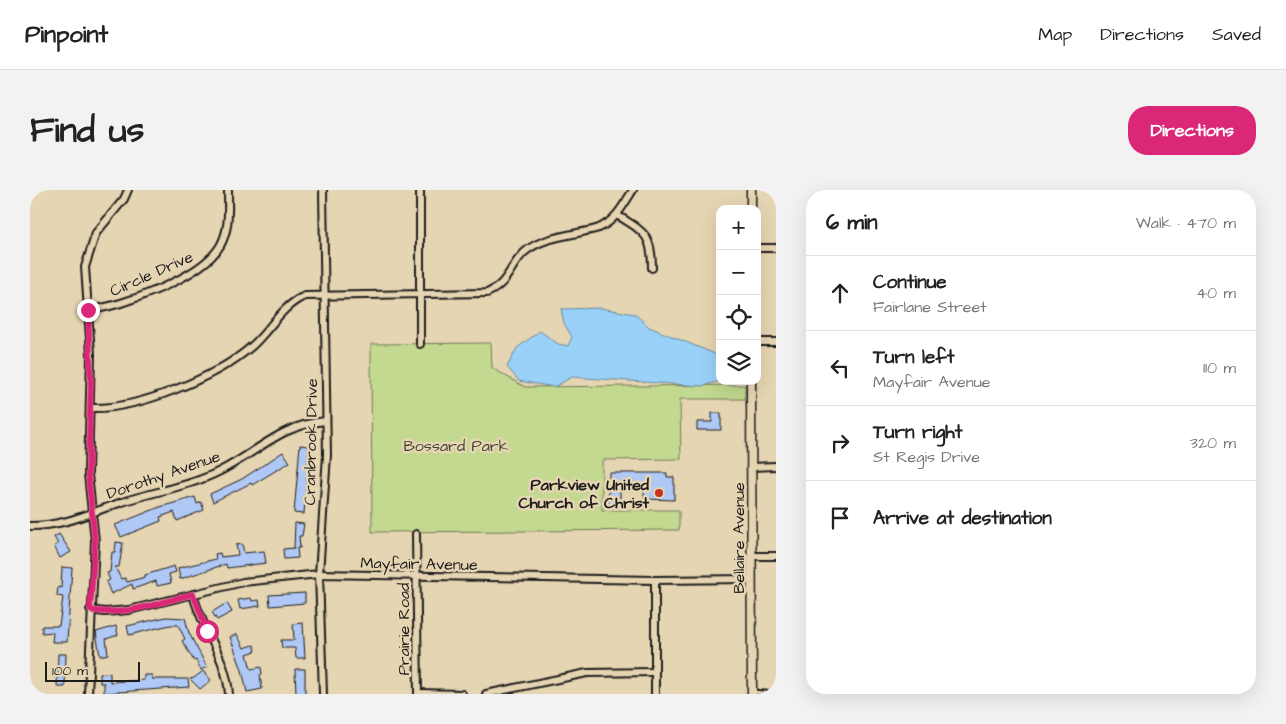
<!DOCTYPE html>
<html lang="en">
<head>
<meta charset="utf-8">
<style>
	body { margin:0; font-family:"Architects Daughter",sans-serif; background:#f2f2f2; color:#222 }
	.controls { position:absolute; right:15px; top:15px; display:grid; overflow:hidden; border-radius:10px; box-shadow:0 5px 20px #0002 }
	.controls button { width:45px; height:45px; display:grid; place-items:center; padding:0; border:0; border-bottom:1px solid #e0e0e0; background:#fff; color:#222; font:25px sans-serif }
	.scale { position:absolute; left:15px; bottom:12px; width:95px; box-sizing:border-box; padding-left:5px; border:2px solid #1c1c1c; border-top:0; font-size:14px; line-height:18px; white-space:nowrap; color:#1c1c1c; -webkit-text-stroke:4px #e6d5b2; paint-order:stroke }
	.stop { position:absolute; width:15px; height:15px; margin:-11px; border:4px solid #db2777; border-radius:50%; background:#fff }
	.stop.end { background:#db2777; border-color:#fff; box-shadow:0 1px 5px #0008 }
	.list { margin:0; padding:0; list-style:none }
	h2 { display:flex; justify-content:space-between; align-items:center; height:65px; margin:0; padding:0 20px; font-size:21px }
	h2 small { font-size:16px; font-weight:400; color:#767676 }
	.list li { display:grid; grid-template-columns:32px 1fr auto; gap:15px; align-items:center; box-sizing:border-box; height:75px; padding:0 20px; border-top:1px solid #e0e0e0 }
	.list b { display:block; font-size:19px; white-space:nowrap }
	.list p { margin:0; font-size:16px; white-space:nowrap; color:#767676 }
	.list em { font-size:16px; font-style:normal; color:#767676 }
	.icon { flex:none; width:28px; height:28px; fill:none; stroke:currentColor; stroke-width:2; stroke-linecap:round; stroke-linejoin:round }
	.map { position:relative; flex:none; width:746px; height:504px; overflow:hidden; border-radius:20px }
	header { display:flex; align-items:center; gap:30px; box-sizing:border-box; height:70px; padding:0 25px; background:#fff; border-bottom:1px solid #e0e0e0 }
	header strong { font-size:24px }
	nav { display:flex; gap:28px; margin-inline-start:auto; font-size:18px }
	.intro { display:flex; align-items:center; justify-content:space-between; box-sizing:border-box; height:120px; padding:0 30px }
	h1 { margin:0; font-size:35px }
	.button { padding:12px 22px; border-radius:20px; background:#db2777; color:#fff; font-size:18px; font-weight:700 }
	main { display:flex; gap:30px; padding:0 30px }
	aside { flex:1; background:#fff; border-radius:20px; box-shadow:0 5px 20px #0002 }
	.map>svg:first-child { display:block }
	.green { fill:#c2d98f; stroke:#6f7a56 }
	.water { fill:#99d1f8; stroke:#6789a0 }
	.building { fill:#afc8f6; stroke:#1c1c1c }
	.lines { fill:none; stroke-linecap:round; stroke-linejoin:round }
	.service-casing { stroke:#1c1c1c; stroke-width:7 }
	.minor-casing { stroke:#1c1c1c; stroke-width:10 }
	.tertiary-casing { stroke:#1c1c1c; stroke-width:11 }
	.service { stroke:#e6d5b2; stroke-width:3 }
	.minor { stroke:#e6d5b2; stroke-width:6 }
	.tertiary { stroke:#e6d5b2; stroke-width:8 }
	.route { stroke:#db2777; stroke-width:6 }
	.poi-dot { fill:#c8321e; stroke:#e6d5b2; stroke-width:2 }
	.labels { text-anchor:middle; stroke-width:5; stroke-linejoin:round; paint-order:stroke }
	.street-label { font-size:16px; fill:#1c1c1c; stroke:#e6d5b2 }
	.park-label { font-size:16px; fill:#3d4233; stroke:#e6d5b2 }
	.poi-label { font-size:16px; font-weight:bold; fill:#1c1c1c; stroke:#e6d5b2; text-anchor:end }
</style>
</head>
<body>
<header>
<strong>Pinpoint</strong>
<nav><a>Map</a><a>Directions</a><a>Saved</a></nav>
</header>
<div class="intro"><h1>Find us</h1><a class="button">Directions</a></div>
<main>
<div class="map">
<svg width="746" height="504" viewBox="0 0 746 504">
	<rect width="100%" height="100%" fill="#e6d5b2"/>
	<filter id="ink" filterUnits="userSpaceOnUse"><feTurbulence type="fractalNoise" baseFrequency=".02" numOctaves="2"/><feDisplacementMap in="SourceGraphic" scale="10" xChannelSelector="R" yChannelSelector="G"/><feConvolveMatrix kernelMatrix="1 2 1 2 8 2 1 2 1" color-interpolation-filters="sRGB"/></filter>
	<g filter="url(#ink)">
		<path class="green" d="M 461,153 L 462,178 L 495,197 L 715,195 L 715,209 L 650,209 L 651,269 L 572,270 L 572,320 L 649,320 L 649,340 L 342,342 L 341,154 Z"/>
		<path class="water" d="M 570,118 L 605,124 L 619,137 L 685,164 L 690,169 L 690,191 L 672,196 L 542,187 L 524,197 L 489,191 L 477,177 L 487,158 L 510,141 L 528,154 L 538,156 L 542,147 L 534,133 L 531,119 Z"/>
		<g class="building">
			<path d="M 682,223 L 691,223 L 691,240 L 667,240 L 667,232 L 682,232 Z"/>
			<path d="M 270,255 L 279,256 L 274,324 L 264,323 Z"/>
			<path d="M 253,262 L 260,272 L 222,295 L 221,293 L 183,312 L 180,304 L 212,289 Z"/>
			<path d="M 579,283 L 637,283 L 637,287 L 644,287 L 644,310 L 614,309 L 614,297 L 590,297 L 590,316 L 578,316 Z"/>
			<path d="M 165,307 L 167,314 L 171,312 L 174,320 L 147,331 L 144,322 L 130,327 L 131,331 L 91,347 L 85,335 L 130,317 Z"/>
			<path d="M 265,333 L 274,334 L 272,346 L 269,346 L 270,358 L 267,358 L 268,368 L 254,369 L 253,359 L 264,358 Z"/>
			<path d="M 29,344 L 41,362 L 30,368 L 24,356 L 28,354 L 24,347 Z"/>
			<path d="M 86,352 L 93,353 L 89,377 L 85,377 L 91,389 L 95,388 L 97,392 L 115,387 L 115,385 L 144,376 L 146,382 L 139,384 L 141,393 L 127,396 L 126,391 L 103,399 L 102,394 L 81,404 L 76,392 L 80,390 L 77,383 L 80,382 L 82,362 L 85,362 Z"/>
			<path d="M 212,354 L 214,363 L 234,361 L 236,373 L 197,378 L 196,374 L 150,389 L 148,378 L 186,369 L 185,364 L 190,363 L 191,367 L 208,365 L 206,355 Z"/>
			<path d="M 32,377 L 42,378 L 37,452 L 22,452 L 23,442 L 12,443 L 12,436 L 29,436 L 33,407 L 27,406 L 28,397 L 31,398 Z"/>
			<path d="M 275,403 L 275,413 L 240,416 L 239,405 Z"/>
			<path d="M 221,408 L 222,411 L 229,410 L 230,416 L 210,419 L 208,410 Z"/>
			<path d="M 197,413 L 202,422 L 187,430 L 182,422 Z"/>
			<path d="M 136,427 L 155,428 L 159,443 L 177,477 L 171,480 L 166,470 L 164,471 L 152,451 L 155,449 L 148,435 L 140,435 L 99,445 L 97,436 Z"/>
			<path d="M 273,433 L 275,468 L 266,468 L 265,458 L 252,458 L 251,450 L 264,450 L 263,434 Z"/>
			<path d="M 86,436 L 88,445 L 76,449 L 78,464 L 70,466 L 66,442 Z"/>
			<path d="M 207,444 L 214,458 L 224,455 L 226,461 L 217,464 L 221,479 L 231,477 L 232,484 L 230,485 L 232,499 L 217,502 L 212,480 L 200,447 Z"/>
			<path d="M 28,464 L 36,464 L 35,497 L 27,497 Z"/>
			<path d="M 265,479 L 275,479 L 275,504 L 266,504 Z"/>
			<path d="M 173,481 L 181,490 L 170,499 L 160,489 L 164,488 Z"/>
			<path d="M 80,483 L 80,492 L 114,490 L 114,485 L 122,485 L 122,489 L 158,489 L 159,497 L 74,503 L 74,493 L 70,493 L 70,484 Z"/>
		</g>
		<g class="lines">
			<defs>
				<path id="service" d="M 722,502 L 746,504"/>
				<g id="minor">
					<path d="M 293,0 L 297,265 L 289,384 L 293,504"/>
					<path d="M 390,0 L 390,154"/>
					<path d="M 587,25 C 614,42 622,44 622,78"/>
					<path d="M 727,58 L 746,58"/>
					<path d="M 58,120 C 92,117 172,87 190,56 C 200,39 198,19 198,0"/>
					<path d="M 727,152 L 746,152"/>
					<path d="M 60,218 C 107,220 187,187 222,156 C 240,140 252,115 275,106 L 457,103 C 480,93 479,75 496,61 C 514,46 546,45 569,38 C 586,30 593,16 603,0"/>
					<path d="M 722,277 L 746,276"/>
					<path d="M 0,336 C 37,336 61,322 95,311 C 127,301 161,296 190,281 C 230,261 249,235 296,231"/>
					<path d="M 386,344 L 388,504"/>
					<path d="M 722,366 L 746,366"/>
					<path d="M 163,404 C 172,441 196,465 199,504"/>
					<path d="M 60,420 L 75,422 L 99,420 L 213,392 L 289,384 L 625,390 L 722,389"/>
					<path d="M 388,503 L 432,504"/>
					<path d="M 58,504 L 65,351 L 58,284 L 61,164 L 55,77 L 66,43 L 94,9 L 98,0"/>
					<path d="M 456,504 L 557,483 L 624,482"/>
					<path d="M 625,504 L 625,390"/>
				</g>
				<g id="tertiary">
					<path d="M 721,0 L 721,19"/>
					<path d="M 721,191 L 722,504"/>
				</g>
			</defs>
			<use href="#service" class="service-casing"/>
			<use href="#minor" class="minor-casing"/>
			<use href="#tertiary" class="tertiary-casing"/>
			<use href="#service" class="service"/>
			<use href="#minor" class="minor"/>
			<use href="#tertiary" class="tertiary"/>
		</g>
	</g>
	<g class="lines" filter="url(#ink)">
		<path class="route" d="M 58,120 L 61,192 L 58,284 L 65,351 L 60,420 C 94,427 130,412 163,404 L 177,441"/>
	</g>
	<circle class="poi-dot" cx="629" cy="303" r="5"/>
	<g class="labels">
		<g class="street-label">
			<text transform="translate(121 83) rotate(-24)" y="6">Circle Drive</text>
			<text transform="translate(280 252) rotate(-89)" y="6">Cranbrook Drive</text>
			<text transform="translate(133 284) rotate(-19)" y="6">Dorothy Avenue</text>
			<text transform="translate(708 348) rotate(-90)" y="6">Bellaire Avenue</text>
			<text transform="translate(389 373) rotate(1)" y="6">Mayfair Avenue</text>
			<text transform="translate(373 439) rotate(-90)" y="6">Prairie Road</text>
		</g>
		<g class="park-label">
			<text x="426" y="261">Bossard Park</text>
		</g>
		<g class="poi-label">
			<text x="619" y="300">Parkview United<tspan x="619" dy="18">Church of Christ</tspan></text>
		</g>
	</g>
</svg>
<div class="controls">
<button>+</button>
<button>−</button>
<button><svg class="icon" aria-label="locate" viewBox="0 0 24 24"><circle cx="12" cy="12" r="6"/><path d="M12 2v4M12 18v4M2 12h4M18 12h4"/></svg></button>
<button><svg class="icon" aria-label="layers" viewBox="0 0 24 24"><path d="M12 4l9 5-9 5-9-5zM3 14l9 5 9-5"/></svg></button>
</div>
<div class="scale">100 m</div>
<div class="stop" style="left:177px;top:441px"></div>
<div class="stop end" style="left:58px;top:120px"></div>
</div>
<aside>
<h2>6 min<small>Walk · 470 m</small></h2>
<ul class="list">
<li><svg class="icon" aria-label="ahead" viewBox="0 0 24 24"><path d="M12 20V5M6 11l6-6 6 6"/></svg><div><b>Continue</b><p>Fairlane Street</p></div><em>40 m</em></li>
<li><svg class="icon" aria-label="left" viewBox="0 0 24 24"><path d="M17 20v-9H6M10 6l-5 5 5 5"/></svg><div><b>Turn left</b><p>Mayfair Avenue</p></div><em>110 m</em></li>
<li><svg class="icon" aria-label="right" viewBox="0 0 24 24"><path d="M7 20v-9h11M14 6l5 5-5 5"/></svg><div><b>Turn right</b><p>St Regis Drive</p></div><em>320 m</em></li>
<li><svg class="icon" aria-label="arrive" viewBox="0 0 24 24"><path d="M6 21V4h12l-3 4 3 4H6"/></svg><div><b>Arrive at destination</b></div></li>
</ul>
</aside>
</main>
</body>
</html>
